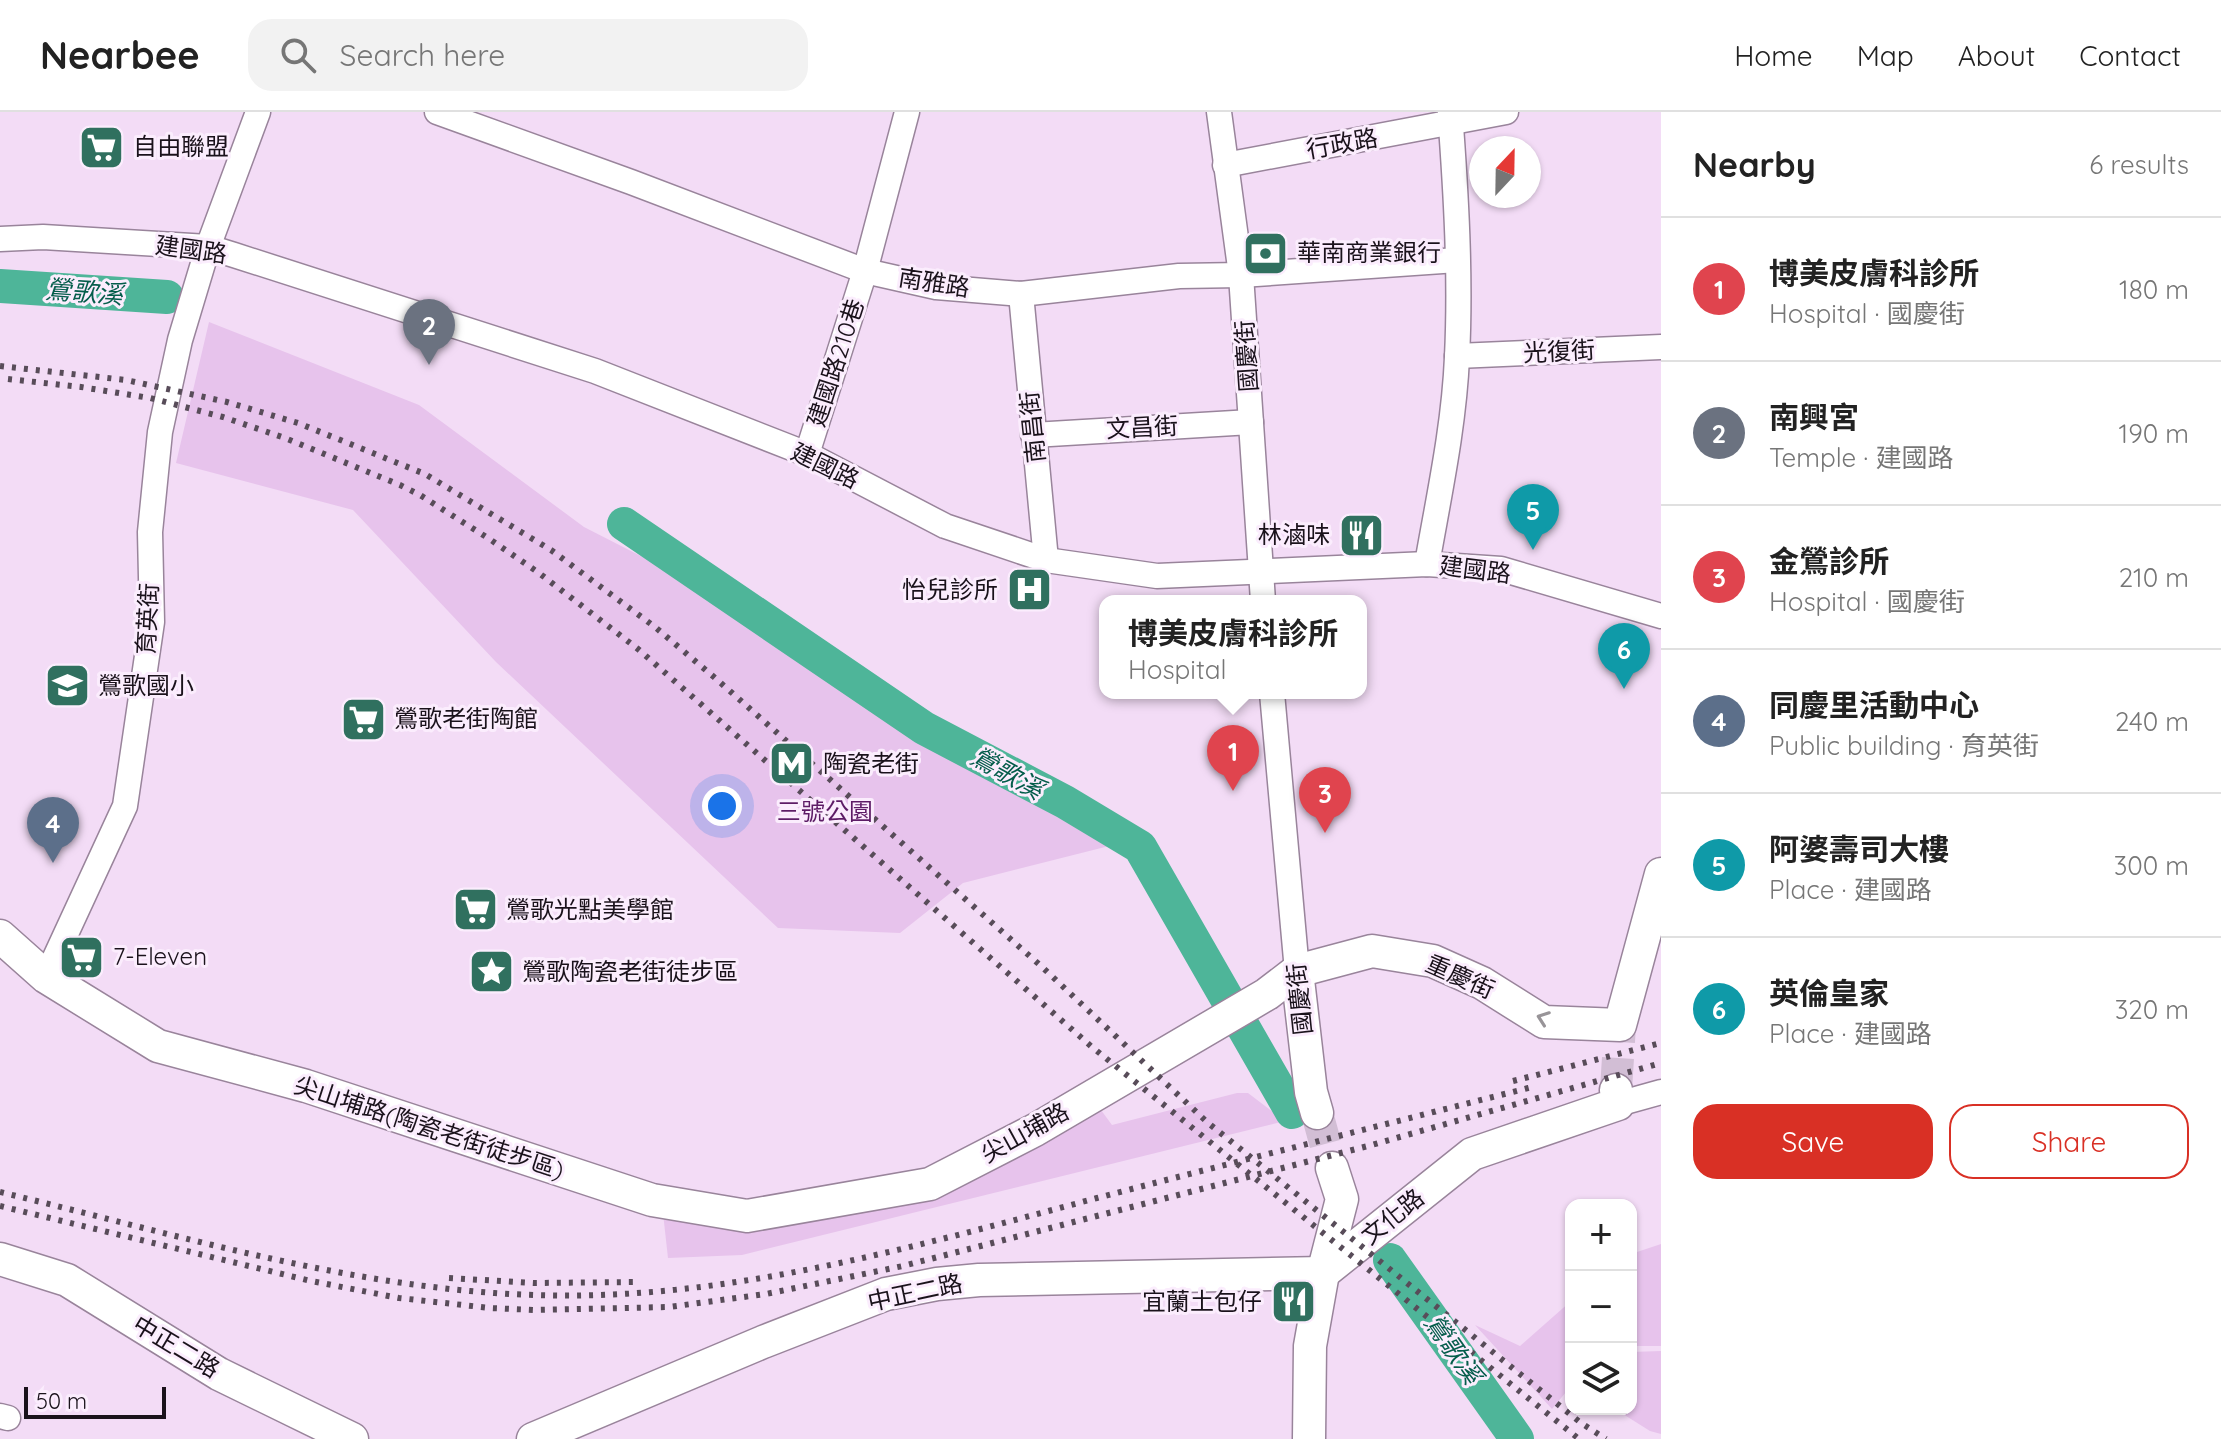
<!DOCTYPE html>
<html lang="en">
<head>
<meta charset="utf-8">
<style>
	body { margin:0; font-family:Quicksand,"Noto Sans TC",sans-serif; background:#f2f2f2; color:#222 }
	.controls { position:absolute; right:24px; bottom:24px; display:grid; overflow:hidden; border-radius:16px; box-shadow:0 2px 6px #0004 }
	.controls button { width:72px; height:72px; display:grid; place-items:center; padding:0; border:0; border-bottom:2px solid #e0e0e0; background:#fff; color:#222; font:40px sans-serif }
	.compass { position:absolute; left:1469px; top:24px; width:72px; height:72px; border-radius:50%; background:#fff; box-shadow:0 2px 6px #0004; rotate:22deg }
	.scale { position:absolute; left:24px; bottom:20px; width:142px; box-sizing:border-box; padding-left:8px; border:4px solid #1a121b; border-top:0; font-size:22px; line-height:28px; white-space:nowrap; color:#1a121b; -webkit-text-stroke:6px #fbedfd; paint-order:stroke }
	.you { position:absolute; left:722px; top:694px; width:28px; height:28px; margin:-20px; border:6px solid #fff; border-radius:50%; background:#1a73e8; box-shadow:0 0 0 12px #1a73e833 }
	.badge { display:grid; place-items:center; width:52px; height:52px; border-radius:50%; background:#d93025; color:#fff; font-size:26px; font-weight:700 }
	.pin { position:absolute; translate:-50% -66px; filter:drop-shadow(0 2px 4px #0008) }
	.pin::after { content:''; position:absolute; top:42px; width:28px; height:24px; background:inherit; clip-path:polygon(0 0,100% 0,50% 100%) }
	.popup { position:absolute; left:1099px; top:483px; width:268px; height:104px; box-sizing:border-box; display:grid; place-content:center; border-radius:16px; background:#fff; filter:drop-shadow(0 2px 6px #0005); font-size:26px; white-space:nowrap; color:#767676 }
	.popup b { font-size:30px; color:#222 }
	.popup::after { content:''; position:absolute; left:50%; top:100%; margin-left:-16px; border:16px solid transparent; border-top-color:#fff }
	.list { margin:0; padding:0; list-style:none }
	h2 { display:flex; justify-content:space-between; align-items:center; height:104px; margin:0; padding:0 32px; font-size:34px }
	h2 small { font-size:26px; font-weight:400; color:#767676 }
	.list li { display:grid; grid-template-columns:52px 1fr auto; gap:24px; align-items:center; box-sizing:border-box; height:144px; padding:0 32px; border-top:2px solid #e0e0e0 }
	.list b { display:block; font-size:30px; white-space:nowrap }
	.list p { margin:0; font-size:26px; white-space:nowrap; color:#767676 }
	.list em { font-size:26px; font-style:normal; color:#767676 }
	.actions { display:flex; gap:16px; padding:24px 32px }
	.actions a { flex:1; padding:18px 0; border:2px solid #d93025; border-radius:24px; text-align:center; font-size:28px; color:#d93025 }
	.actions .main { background:#d93025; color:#fff }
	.icon { flex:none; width:44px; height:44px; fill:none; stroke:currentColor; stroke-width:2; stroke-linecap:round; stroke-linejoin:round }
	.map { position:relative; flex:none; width:1661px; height:1327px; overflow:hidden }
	header { display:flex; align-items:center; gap:48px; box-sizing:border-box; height:112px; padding:0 40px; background:#fff; border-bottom:2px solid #e0e0e0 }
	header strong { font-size:38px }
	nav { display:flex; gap:44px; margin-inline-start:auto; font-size:28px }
	.search { width:560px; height:72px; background:#f2f2f2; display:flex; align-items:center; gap:20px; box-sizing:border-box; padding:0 28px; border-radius:24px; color:#767676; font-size:30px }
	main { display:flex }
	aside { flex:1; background:#fff }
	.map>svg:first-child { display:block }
	.green { fill:#e7c3ec }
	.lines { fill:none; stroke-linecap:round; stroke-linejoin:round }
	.river { stroke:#4eb599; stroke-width:34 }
	.major-tunnel { stroke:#d2bed5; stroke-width:32; stroke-dasharray:32 16; stroke-linecap:butt }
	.minor-casing { stroke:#99849b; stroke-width:27 }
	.major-casing { stroke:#99849b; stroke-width:35 }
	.minor { stroke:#fff; stroke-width:24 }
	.major { stroke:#fff; stroke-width:32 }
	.rail { stroke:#584c59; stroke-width:6; stroke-dasharray:4 8; stroke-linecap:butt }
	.oneway { stroke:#989498 }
	.labels { text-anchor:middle; stroke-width:6; stroke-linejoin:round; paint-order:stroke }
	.street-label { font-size:24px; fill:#1a121b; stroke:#fbedfd }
	.poi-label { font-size:24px; fill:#1a121b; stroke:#fbedfd; text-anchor:start }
	.park-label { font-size:24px; fill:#5d1c66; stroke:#fbedfd }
	.water-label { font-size:26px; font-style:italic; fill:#055d4b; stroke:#fbedfd }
</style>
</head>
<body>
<header>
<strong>Nearbee</strong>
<div class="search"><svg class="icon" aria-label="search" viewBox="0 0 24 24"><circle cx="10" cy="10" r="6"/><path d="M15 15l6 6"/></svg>Search here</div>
<nav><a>Home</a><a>Map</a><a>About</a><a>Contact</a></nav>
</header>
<main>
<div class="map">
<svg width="1661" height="1327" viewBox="0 0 1661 1327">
	<rect width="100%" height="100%" fill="#f3dcf6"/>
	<g class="green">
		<path d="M 209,210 L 419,293 L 584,415 L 674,461 L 950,643 L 1117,732 L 963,771 L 900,821 L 778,816 L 496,550 L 353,398 L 176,351 Z"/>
		<path d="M 1237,981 L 1248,981 L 1285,1009 L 742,1143 L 668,1146 L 663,1101 L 859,1091 L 1098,994 L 1112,1013 Z"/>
		<path d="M 1661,1132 L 1661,1234 L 1631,1234 L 1631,1142 Z"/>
		<path d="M 1571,1189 L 1571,1274 L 1552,1297 L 1475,1213 L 1520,1234 Z"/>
		<path d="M 1661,1239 L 1661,1322 L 1650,1319 L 1615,1297 L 1631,1297 L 1631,1240 Z"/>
	</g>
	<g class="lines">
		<g class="river">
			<path d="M 0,174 L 167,185"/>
			<path d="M 624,412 L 924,616 L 1065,690 L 1140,735 L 1292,1000"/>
			<path d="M 1390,1148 L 1517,1327"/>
		</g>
		<g class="major-tunnel">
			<path d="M 1616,978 L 1620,913"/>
			<path d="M 1317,1001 L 1332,1056"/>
		</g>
		<defs>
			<g id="minor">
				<path d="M 437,0 L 631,70 L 865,159 L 936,175 L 1021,182 L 1179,164 L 1241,163 L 1457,148"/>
				<path d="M 1219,0 L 1241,163 L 1263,489"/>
				<path d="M 1225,53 L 1506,0"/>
				<path d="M 0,127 L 43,125 L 208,135 L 234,143 L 595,259 L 807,342 L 945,414 L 1046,448 L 1157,464 L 1427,452 L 1501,457 L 1661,504"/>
				<path d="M 1021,182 L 1046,448"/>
				<path d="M 1457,244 L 1661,235"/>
				<path d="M 1033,323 L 1251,310"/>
				<path d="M 807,342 L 865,159 L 907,0"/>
				<path d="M 1427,452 C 1439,383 1454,315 1457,245 C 1461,164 1456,81 1450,0"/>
				<path d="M 1272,581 L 1297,859"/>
				<path d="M 46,865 L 125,694 L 152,510 L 150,420 L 160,320 L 180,228 L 208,135 L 258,0"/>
				<path d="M 1618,992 L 1661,980"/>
				<path d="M 0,1304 L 8,1306"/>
			</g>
			<g id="major">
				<path d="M 0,824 L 46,865 L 158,934 L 306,974 L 652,1088 L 747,1104 L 930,1072 L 1035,1018 L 1267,882 L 1297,859 L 1372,839 L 1433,849 L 1482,871 L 1544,910 L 1620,913 L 1661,762"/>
				<path d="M 1297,859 L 1311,980 L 1317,1001"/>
				<path d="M 0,1147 L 67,1168 L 219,1262 L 352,1327"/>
				<path d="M 1323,1161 L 1472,1042 L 1618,992 L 1616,978"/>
				<path d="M 533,1327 L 763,1230 L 886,1182 L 937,1172 L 979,1168 L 1323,1161"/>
				<path d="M 1309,1327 L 1310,1234 L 1323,1161 L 1342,1087 L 1332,1056"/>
			</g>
		</defs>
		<use href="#minor" class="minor-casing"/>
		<use href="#major" class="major-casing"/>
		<use href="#minor" class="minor"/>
		<use href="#major" class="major"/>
		<g class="rail">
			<path d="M 0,254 L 126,268 L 227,290 L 298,311 L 425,362 L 551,438 L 655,515 L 714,565 L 1041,854 L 1207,1010 L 1581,1311 L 1606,1327"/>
			<path d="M 8,267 L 81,275 L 150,286 L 223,305 L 285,326 L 400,373 L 420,383 L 491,428 L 539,461 L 638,537 L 1092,935 L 1579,1327"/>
			<path d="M 1513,969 L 1661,931"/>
			<path d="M 0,1080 C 175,1122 352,1177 533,1183 C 725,1190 913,1135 1097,1086 C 1242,1048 1387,1012 1532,975"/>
			<path d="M 0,1094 L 311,1169 L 399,1186 L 490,1196 L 535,1198 L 669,1195 L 766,1182 L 903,1154 L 1368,1034 L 1661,951"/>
			<path d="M 449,1166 L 534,1171 L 637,1170"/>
		</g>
	</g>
	<defs><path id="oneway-chevron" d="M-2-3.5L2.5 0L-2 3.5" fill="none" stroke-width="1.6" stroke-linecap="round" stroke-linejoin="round" transform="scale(2)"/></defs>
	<use class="oneway" href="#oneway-chevron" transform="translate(1543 906) rotate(-160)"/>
	<defs>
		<symbol id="supermarket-square" viewBox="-11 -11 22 22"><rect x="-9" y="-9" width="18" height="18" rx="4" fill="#30705f" stroke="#fbedfd"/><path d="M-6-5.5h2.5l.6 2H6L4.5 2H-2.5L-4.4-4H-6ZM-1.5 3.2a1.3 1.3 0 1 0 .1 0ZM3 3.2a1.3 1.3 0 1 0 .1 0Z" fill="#fff"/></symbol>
		<symbol id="bank-square" viewBox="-11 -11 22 22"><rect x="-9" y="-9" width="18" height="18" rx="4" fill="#30705f" stroke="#fbedfd"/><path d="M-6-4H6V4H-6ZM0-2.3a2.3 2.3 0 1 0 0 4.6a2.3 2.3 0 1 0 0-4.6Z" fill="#fff"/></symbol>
		<symbol id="restaurant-square" viewBox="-11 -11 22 22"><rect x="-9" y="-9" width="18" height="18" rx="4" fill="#30705f" stroke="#fbedfd"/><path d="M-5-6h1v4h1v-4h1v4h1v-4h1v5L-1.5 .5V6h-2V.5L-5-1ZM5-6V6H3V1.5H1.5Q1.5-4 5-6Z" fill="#fff"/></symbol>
		<symbol id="hospital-square" viewBox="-11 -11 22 22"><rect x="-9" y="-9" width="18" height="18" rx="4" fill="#30705f" stroke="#fbedfd"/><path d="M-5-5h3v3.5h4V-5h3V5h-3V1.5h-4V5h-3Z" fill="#fff"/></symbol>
		<symbol id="school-square" viewBox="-11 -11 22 22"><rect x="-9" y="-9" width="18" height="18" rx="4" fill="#30705f" stroke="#fbedfd"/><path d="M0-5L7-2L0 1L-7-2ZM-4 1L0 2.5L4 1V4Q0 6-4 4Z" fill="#fff"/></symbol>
		<symbol id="metro-square" viewBox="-11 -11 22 22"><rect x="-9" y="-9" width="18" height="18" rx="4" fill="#30705f" stroke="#fbedfd"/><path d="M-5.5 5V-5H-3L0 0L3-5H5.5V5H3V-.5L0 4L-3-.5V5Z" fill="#fff"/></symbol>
		<symbol id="sight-square" viewBox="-11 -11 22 22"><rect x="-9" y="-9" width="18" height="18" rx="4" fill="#30705f" stroke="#fbedfd"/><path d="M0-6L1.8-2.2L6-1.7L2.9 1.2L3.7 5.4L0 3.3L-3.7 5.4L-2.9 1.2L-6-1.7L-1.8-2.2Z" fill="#fff"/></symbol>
	</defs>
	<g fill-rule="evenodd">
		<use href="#supermarket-square" x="76" y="10" width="51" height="51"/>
		<use href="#bank-square" x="1240" y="116" width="51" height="51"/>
		<use href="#restaurant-square" x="1336" y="398" width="51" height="51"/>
		<use href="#hospital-square" x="1004" y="452" width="51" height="51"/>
		<use href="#school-square" x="42" y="548" width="51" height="51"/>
		<use href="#supermarket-square" x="338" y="582" width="51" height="51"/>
		<use href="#metro-square" x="766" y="626" width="51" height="51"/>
		<use href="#supermarket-square" x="450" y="772" width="51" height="51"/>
		<use href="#supermarket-square" x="56" y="820" width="51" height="51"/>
		<use href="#sight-square" x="466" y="834" width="51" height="51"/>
		<use href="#restaurant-square" x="1268" y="1164" width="51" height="51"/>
	</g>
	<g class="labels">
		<g class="street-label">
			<text transform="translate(1342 32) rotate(-10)" y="8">行政路</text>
			<text transform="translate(191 138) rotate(8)" y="8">建國路</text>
			<text transform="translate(934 171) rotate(9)" y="8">南雅路</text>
			<text transform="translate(1559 240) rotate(-3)" y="8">光復街</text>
			<text transform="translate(1247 244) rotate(-94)" y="8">國慶街</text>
			<text transform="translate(836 251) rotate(-72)" y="8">建國路210巷</text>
			<text transform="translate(1033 315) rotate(-96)" y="8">南昌街</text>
			<text transform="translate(1142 316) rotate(-3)" y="8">文昌街</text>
			<text transform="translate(825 354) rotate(26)" y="8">建國路</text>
			<text transform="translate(1475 458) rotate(7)" y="8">建國路</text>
			<text transform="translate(148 507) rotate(-87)" y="8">育英街</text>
			<text transform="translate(1460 865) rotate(24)" y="8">重慶街</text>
			<text transform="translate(1300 887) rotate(-96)" y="8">國慶街</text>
			<text transform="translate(429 1016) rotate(18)" y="8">尖山埔路(陶瓷老街徒步區)</text>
			<text transform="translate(1025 1021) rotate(-29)" y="8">尖山埔路</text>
			<text transform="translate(1393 1105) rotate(-39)" y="8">文化路</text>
			<text transform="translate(915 1181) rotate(-12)" y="8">中正二路</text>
			<text transform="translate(176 1235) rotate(31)" y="8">中正二路</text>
		</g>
		<g class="poi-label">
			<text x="133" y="43">自由聯盟</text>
			<text x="1297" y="149">華南商業銀行</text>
			<text x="1330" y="431" text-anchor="end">林滷味</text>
			<text x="998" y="486" text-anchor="end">怡兒診所</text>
			<text x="98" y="582">鶯歌國小</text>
			<text x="394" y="615">鶯歌老街陶館</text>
			<text x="823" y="660">陶瓷老街</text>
			<text x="506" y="806">鶯歌光點美學館</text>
			<text x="113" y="853">7-Eleven</text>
			<text x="522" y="868">鶯歌陶瓷老街徒步區</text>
			<text x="1262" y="1198" text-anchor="end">宜蘭土包仔</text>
		</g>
		<g class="park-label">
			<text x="825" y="708">三號公園</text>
		</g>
		<g class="water-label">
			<text transform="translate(84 180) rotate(4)" y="9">鶯歌溪</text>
			<text transform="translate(1007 661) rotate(29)" y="9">鶯歌溪</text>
			<text transform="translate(1453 1237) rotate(55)" y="9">鶯歌溪</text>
		</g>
	</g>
</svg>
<div class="controls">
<button>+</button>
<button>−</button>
<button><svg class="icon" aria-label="layers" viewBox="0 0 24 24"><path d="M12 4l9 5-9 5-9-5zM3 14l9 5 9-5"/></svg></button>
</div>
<svg class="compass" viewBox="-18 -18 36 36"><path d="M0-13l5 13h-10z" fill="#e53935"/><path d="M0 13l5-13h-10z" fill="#767676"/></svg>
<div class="scale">50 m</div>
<div class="you"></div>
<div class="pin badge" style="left:1233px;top:679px;background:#e0444e">1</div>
<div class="popup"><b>博美皮膚科診所</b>Hospital</div>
<div class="pin badge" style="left:429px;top:253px;background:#6b7280">2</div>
<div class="pin badge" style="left:1325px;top:721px;background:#e0444e">3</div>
<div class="pin badge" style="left:53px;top:751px;background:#5c6f8a">4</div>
<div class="pin badge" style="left:1533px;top:438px;background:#0f9aa8">5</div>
<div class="pin badge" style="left:1624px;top:577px;background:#0f9aa8">6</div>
</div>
<aside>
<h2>Nearby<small>6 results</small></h2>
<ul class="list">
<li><span class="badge" style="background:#e0444e">1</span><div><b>博美皮膚科診所</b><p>Hospital · 國慶街</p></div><em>180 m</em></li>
<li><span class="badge" style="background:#6b7280">2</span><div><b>南興宮</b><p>Temple · 建國路</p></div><em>190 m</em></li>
<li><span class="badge" style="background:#e0444e">3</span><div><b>金鶯診所</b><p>Hospital · 國慶街</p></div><em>210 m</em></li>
<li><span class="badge" style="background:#5c6f8a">4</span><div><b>同慶里活動中心</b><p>Public building · 育英街</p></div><em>240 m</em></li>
<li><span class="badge" style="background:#0f9aa8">5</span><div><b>阿婆壽司大樓</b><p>Place · 建國路</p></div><em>300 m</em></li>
<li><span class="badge" style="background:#0f9aa8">6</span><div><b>英倫皇家</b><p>Place · 建國路</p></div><em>320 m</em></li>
</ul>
<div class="actions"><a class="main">Save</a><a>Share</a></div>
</aside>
</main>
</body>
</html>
